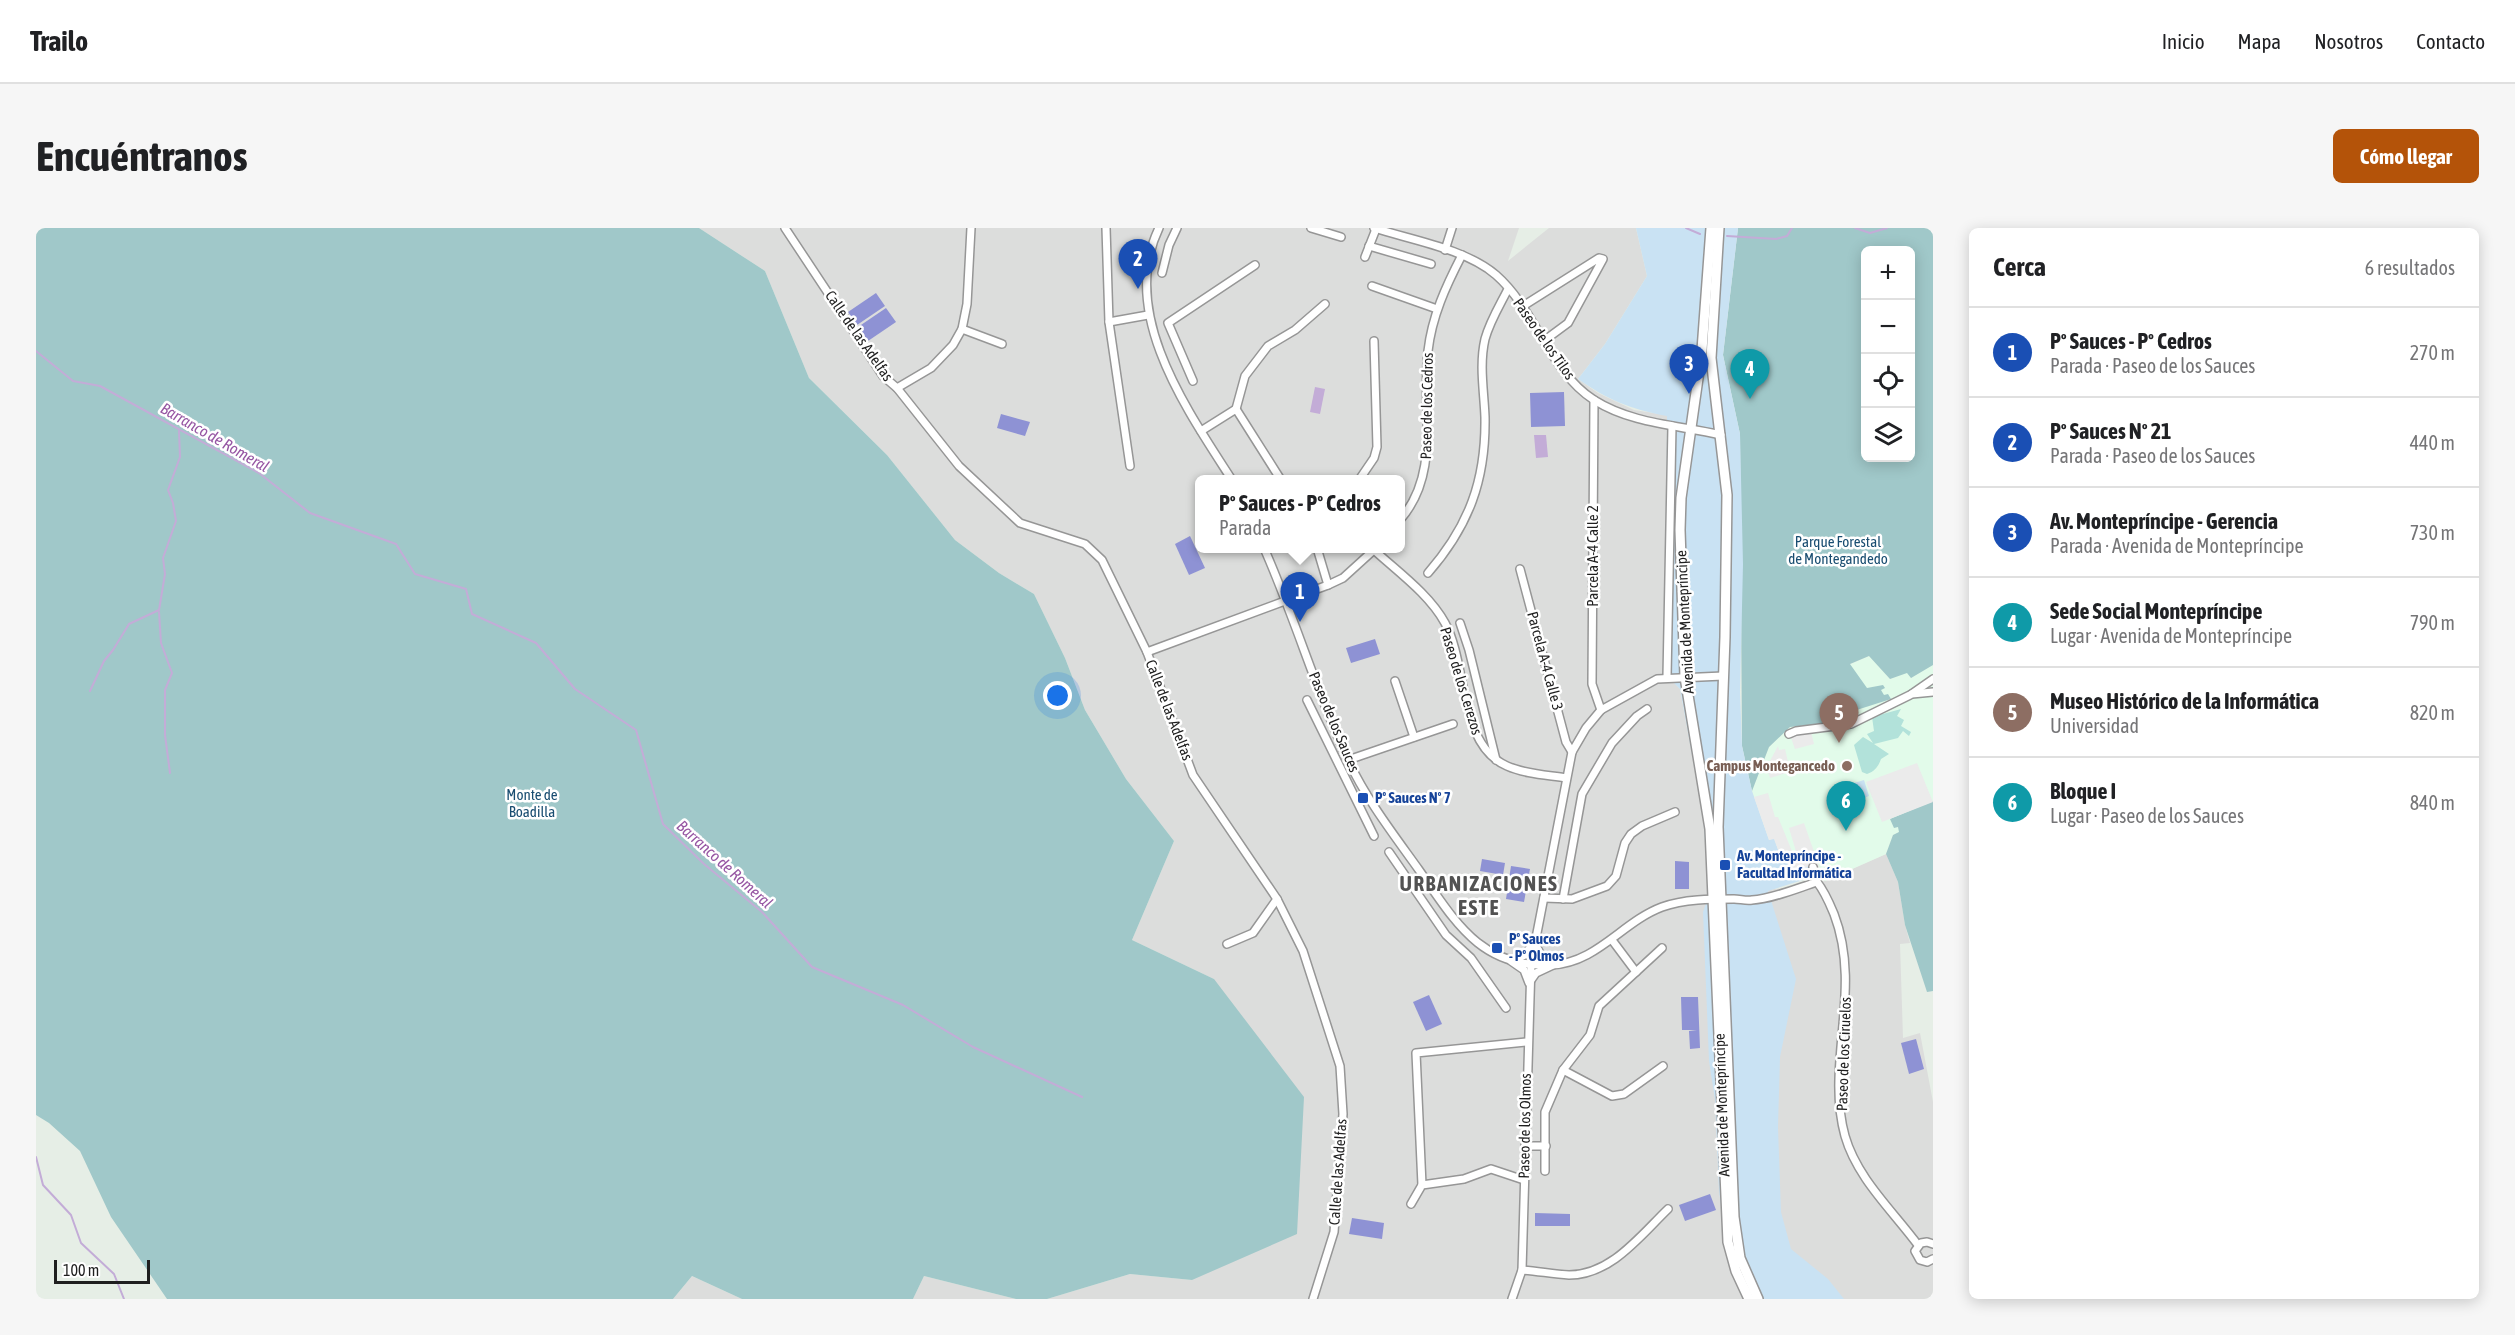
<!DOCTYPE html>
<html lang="es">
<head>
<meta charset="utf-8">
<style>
	body { margin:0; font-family:"Asap Condensed",sans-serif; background:#f6f6f6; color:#202124 }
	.controls { position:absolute; right:18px; top:18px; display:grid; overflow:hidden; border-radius:9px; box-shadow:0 3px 15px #0003 }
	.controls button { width:54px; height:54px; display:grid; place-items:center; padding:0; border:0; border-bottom:2px solid #e0e0e0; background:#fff; color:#202124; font:30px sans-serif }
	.scale { position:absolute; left:18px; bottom:15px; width:96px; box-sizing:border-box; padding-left:6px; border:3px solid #1f1f1f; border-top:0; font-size:16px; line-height:21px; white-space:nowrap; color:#1f1f1f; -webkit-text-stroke:4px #fff; paint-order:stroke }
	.you { position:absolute; left:1022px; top:468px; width:21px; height:21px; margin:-15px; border:4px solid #fff; border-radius:50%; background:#1a73e8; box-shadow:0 0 0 9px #1a73e833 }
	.badge { display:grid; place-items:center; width:39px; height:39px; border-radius:50%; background:#b45309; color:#fff; font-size:20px; font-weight:700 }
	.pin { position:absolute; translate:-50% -50px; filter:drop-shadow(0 2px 3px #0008) }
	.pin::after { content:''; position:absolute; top:32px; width:21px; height:18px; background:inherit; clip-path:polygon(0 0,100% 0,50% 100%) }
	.popup { position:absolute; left:1159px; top:247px; width:210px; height:78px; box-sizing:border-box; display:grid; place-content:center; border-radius:9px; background:#fff; filter:drop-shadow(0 2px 4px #0005); font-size:20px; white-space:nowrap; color:#757577 }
	.popup b { font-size:22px; color:#202124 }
	.popup::after { content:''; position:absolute; left:50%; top:100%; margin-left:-12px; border:12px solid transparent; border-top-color:#fff }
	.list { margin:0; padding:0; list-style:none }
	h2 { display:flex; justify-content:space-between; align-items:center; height:78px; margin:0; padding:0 24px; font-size:26px }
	h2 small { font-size:20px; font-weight:400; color:#757577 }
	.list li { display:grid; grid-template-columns:39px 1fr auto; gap:18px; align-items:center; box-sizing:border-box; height:90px; padding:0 24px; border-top:2px solid #e0e0e0 }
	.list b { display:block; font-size:22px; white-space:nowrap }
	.list p { margin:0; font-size:20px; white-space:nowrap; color:#757577 }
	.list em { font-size:20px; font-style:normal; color:#757577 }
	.icon { flex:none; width:33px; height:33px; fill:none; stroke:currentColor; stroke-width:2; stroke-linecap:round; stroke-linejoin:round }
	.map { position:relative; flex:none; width:1897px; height:1071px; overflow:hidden; border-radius:9px }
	header { display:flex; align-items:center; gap:36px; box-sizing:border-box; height:84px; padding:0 30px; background:#fff; border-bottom:2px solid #e0e0e0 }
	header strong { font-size:28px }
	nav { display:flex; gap:33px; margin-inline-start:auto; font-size:21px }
	.intro { display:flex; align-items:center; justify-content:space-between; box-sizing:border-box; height:144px; padding:0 36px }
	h1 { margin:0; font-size:42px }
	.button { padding:15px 27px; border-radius:9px; background:#b45309; color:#fff; font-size:21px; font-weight:700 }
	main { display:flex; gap:36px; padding:0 36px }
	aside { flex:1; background:#fff; border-radius:9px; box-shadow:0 3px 15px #0003 }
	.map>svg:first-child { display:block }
	.residential { fill:#dcdddc; fill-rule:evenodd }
	.education { fill:#e2fbea }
	.grass { fill:#b2e2da }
	.forest { fill:#a0c8c9; fill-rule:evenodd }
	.park { fill:#c9e2f3 }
	.pitch { fill:#8e92d4 }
	.parking { fill:#ebebeb }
	.water { fill:#c3acd7 }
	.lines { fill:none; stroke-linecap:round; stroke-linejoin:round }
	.stream { stroke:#c3acd7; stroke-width:2 }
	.minor-casing { stroke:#969696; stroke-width:10 }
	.tertiary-casing { stroke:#969696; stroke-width:12 }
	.minor { stroke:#fff; stroke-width:7 }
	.tertiary { stroke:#fff; stroke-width:9 }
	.education-dot { fill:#8d6e63; stroke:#fff; stroke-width:2 }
	.transit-dot { fill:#1a4fb4; stroke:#fff; stroke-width:2 }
	.labels { text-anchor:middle; stroke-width:5; stroke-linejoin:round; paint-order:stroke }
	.street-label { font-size:15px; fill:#1f1f1f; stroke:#fff }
	.park-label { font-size:15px; fill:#194d71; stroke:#fff }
	.education-label { font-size:15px; font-weight:bold; fill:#785e54; stroke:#fff; text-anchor:end }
	.transit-label { font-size:15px; font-weight:bold; fill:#164399; stroke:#fff; text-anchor:start }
	.water-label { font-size:16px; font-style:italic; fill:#9656a3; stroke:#fff }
	.district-label { font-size:21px; font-weight:bold; letter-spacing:1.5px; fill:#525252; stroke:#fff }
</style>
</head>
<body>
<header>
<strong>Trailo</strong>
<nav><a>Inicio</a><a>Mapa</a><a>Nosotros</a><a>Contacto</a></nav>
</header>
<div class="intro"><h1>Encuéntranos</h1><a class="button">Cómo llegar</a></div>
<main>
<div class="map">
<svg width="1897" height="1071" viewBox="0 0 1897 1071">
	<rect width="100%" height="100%" fill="#e6eee6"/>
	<g class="residential">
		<path d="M 663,0 L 1483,0 L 1472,33 L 1513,0 L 1600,0 L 1611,48 L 1569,116 L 1542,151 L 1562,165 L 1598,182 L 1631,187 L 1630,446 L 1644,461 L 1667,587 L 1673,667 L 1762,659 L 1789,653 L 1850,626 L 1862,654 L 1869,697 L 1874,715 L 1864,716 L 1867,810 L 1884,805 L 1897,874 L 1897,1071 L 1011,1071 L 1094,1046 L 1156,1052 L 1178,751 L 1096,712 L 1138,613 L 1090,551 L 1049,482 L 1029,430 L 998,366 L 963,345 L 919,312 L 851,227 L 773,150 L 729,43 ZM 1164,252 L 1364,252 L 1364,320 L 1164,320 Z"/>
		<path d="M 656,1048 L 706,1071 L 637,1071 Z"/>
		<path d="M 888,1048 L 980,1071 L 877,1071 Z"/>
	</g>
	<path class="education" d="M 1833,428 L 1854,451 L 1871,444 L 1875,450 L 1897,437 L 1897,573 L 1862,599 L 1864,604 L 1857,607 L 1850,626 L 1789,653 L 1783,638 L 1756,640 L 1733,612 L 1716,563 L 1733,519 L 1754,499 L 1770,498 L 1813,437 Z"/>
	<path class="grass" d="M 1865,481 L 1861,488 L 1868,492 L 1865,498 L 1875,504 L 1873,508 L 1867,503 L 1862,510 L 1838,516 L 1853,526 L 1845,531 C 1842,539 1839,543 1831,546 L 1826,544 L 1818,517 L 1827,509 L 1837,515 L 1831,506 L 1838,503 L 1836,489 Z"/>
	<g class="forest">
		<path d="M 0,0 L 663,0 L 729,43 L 773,150 L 851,227 L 919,312 L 963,345 L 998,366 L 1029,430 L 1049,482 L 1090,551 L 1138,613 L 1096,712 L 1178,751 L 1268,869 L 1261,1006 L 1156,1052 L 1094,1046 L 1011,1071 L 980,1071 L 888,1048 L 877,1071 L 706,1071 L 656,1048 L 637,1071 L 131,1071 L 75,989 L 44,923 L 13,895 L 0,887 Z"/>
		<path d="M 1702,0 L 1897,0 L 1897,437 L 1875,450 L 1871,445 L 1854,451 L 1833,428 L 1814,436 L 1831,460 L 1847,457 L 1849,460 L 1845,462 L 1848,467 L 1852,466 L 1855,471 L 1805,487 L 1786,496 L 1754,499 L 1733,519 L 1716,563 L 1706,518 L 1704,206 L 1687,127 ZM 1830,22 L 1874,22 L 1874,230 L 1830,230 Z"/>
		<path d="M 1897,573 L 1897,763 L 1891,764 L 1869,697 L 1862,654 L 1850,626 L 1857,607 L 1863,604 L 1862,599 L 1858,600 L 1854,591 Z"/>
	</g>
	<g class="park">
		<path d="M 1600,0 L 1702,0 L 1687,127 L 1704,206 L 1707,336 L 1704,464 L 1706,518 L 1716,563 L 1733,612 L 1738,610 L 1744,627 L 1774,639 L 1775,645 L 1770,651 L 1732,663 L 1760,751 L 1744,829 L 1742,899 L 1745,984 L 1755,1021 L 1792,1051 L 1808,1071 L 1708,1071 L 1692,1028 L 1683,963 L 1679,872 L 1673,833 L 1667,684 L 1673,667 L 1667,587 L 1644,461 L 1630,447 L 1631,188 C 1594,181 1572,172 1542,151 L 1569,116 L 1611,48 Z"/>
		<path d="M 1828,552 L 1833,568 L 1806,578 L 1801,560 L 1813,557 L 1817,569 L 1823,567 L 1820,557 L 1816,558 L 1815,556 Z"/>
	</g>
	<g class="pitch">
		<path d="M 840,65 L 849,78 L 821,97 L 812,84 Z"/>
		<path d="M 850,80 L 860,94 L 832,113 L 822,99 Z"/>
		<path d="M 1528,164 L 1529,198 L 1495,199 L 1494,165 Z"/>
		<path d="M 965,186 L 994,194 L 989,208 L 961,200 Z"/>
		<path d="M 1154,308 L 1169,340 L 1153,347 L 1139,316 Z"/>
		<path d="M 1339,411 L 1344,426 L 1315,435 L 1310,420 Z"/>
		<path d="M 1446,631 L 1469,635 L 1467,647 L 1444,643 Z"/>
		<path d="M 1639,633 L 1653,634 L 1653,661 L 1639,661 Z"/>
		<path d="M 1475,638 L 1494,641 L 1488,674 L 1470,671 Z"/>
		<path d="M 1393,767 L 1406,796 L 1390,803 L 1377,774 Z"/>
		<path d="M 1645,769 L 1662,769 L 1664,820 L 1654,821 L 1653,803 L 1661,802 L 1646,802 Z"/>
		<path d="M 1880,811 L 1888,841 L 1873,846 L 1865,815 Z"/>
		<path d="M 1674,966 L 1680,982 L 1649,993 L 1643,977 Z"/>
		<path d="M 1499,985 L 1534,986 L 1534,998 L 1499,998 Z"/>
		<path d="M 1316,990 L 1348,995 L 1346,1011 L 1313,1006 Z"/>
	</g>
	<g class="parking">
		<path d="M 1775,504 L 1778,516 L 1759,521 L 1754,507 Z"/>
		<path d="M 1742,518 L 1743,522 L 1749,521 L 1753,538 L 1749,539 L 1750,545 L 1734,550 L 1732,544 L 1728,544 Z"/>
		<path d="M 1881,535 L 1897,574 L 1846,594 L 1830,554 Z"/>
		<path d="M 1732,565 L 1739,589 L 1742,589 L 1758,628 L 1761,627 L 1753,600 L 1768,595 L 1783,638 L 1756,640 L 1744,627 L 1738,611 L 1733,612 L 1718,569 Z"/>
	</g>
	<g class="water">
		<path d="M 1279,159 L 1289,161 L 1284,186 L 1274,184 Z"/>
		<path d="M 1498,207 L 1510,207 L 1512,229 L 1500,230 Z"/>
	</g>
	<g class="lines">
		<g class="stream">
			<path d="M 1650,0 L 1664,6"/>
			<path d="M 1819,0 L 1834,5 L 1851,0"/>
			<path d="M 1691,8 L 1740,11 L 1751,8 L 1756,0"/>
			<path d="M 0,123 L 37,153 L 64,158 L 223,245 L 274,285 L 360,316 L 379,346 L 430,361 L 436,386 L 500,415 L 539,461 L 600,502 L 627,596 L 668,636 L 726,684 L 776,739 L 867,777 L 937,819 L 1046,869"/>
			<path d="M 123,384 L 125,415 L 136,445 L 129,462 L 129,507 L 134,545"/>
			<path d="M 54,463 L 68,433 L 77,422 L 93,396 L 123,382 L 129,346 L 127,330 L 140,293 L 137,275 L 132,262 L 144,229 L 143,203"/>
			<path d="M 0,929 L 7,957 L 35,987 L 45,1015 L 78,1046 L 88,1071"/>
		</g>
		<defs>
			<g id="minor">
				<path d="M 749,0 L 847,148 L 861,160 L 923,238 L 984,295 L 1049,316 L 1066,332 L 1111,424 L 1157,547 L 1241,671 L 1267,723 L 1304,838 L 1307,886 L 1298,1004 L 1277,1071"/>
				<path d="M 1070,0 L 1073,94 L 1094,238"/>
				<path d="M 1123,0 C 1082,85 1151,182 1196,252"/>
				<path d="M 1275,0 L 1305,9"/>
				<path d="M 1338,0 C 1376,12 1430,21 1460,47 C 1500,82 1513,143 1558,172 C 1596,196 1642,197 1685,207"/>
				<path d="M 1333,18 L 1395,36"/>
				<path d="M 1409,22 L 1416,0"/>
				<path d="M 1329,29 L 1340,1"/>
				<path d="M 1126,45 L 1133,17 L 1141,0"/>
				<path d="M 1336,58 L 1401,81"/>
				<path d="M 1487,78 L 1563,30 L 1567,31 L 1532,95 L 1509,112"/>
				<path d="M 1073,94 L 1112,87"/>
				<path d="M 926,101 L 966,116"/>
				<path d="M 1157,153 L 1132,95 L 1219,37"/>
				<path d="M 861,160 L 895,140 L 917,117 L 926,101 L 931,76 L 935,0"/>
				<path d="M 1558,172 L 1556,456 L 1565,482"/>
				<path d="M 1200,181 L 1209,148 L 1232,118 L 1259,102 L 1289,76"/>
				<path d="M 1165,203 L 1200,181 L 1245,252"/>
				<path d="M 1323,252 L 1338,230 L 1341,219 L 1338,113"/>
				<path d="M 1364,292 C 1406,244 1385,180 1392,123 C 1396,88 1410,58 1426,27"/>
				<path d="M 1228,320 C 1259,390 1280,463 1312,532 C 1330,571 1358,607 1383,642 C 1419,693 1444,740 1515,737 C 1561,735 1586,694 1626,679 C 1648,671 1675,671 1698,671 C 1704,671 1710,673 1716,672 C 1736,671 1762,660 1781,654 L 1777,639"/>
				<path d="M 1281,320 L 1292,357"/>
				<path d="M 1338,322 C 1362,344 1393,366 1409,395 C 1432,437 1422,517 1471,538 C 1489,546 1511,547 1530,550"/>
				<path d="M 1484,341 L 1530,514 L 1536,524"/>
				<path d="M 1392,345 C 1433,298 1450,252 1449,189 C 1448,163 1443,137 1449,111 C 1454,93 1464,77 1472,61"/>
				<path d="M 1424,395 L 1433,422 L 1460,532"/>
				<path d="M 1111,424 L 1292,357 L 1307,350 L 1340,320"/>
				<path d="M 1631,449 L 1636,198"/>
				<path d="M 1359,453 L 1378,509"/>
				<path d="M 1876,466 L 1897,464"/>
				<path d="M 1271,472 L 1338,608"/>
				<path d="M 1753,506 L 1760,503 L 1815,496 L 1874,467 L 1897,451"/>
				<path d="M 1312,532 L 1417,496"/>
				<path d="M 1353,624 L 1410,707 L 1435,730 L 1470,780"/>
				<path d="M 1781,654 C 1789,664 1793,674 1798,686 C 1827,762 1789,836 1809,908 C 1821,950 1856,982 1882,1017"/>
				<path d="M 1508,670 L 1536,671 L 1571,658 L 1580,648 L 1589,615 L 1595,606 L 1606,598 L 1639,584"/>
				<path d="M 1527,671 L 1546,566 L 1576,515 L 1601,488 L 1611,481"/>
				<path d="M 1576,712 L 1600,744"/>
				<path d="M 1498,714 L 1505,727 L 1517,737 L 1500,745 L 1493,755 L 1488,742 L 1475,733 L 1489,727 Z"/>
				<path d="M 1191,716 L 1217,705 L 1241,671"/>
				<path d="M 1527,842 L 1576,868 L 1588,866 L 1627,838"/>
				<path d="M 1489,918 L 1510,918"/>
				<path d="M 1509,943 L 1509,884 L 1527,842 L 1554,807 L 1563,778 L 1626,720"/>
				<path d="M 1386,957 L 1380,825 L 1491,814"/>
				<path d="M 1375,976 L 1386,957 L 1428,951 L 1455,941 L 1488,952"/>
				<path d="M 1897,1016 L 1891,1014 L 1885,1015 L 1879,1023 L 1884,1032 L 1891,1034 L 1897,1031"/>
				<path d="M 1486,1042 C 1501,1043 1517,1046 1533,1047 C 1575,1047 1604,1008 1632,981"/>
				<path d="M 1476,1071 L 1486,1042 L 1495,736 L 1536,524 L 1550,500 L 1565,482 L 1621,451 L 1687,448"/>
			</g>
			<g id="tertiary">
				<path d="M 1675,0 L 1666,122 L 1645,270 L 1644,302 L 1649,449 L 1674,601 L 1692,1014 L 1700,1043 L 1713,1071"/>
				<path d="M 1683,0 L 1675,130 L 1691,267 L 1689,409 L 1682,599 L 1698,989 L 1704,1030 L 1722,1071"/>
			</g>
		</defs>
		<use href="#minor" class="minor-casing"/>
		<use href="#tertiary" class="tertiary-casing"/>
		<use href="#minor" class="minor"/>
		<use href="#tertiary" class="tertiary"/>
	</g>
	<circle class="education-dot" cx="1811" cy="538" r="6"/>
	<g class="transit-dot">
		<rect x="1321" y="564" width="12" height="12" rx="3"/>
		<rect x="1683" y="631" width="12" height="12" rx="3"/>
		<rect x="1455" y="714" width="12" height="12" rx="3"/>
	</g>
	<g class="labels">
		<g class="street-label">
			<text transform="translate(823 108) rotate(55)" y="5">Calle de las Adelfas</text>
			<text transform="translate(1508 111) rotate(55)" y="5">Paseo de los Tilos</text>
			<text transform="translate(1391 178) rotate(-89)" y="5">Paseo de los Cedros</text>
			<text transform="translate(1557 328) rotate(-90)" y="5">Parcela A-4 Calle 2</text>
			<text transform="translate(1649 394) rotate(-93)" y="5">Avenida de Montepríncipe</text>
			<text transform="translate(1509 433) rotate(75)" y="5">Parcela A-4 Calle 3</text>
			<text transform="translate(1425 453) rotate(73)" y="5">Paseo de los Cerezos</text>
			<text transform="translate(1133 482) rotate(69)" y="5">Calle de las Adelfas</text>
			<text transform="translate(1298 494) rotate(67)" y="5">Paseo de los Sauces</text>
			<text transform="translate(1808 826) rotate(-88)" y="5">Paseo de los Ciruelos</text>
			<text transform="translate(1686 877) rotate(-92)" y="5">Avenida de Montepríncipe</text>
			<text transform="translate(1489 898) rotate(-89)" y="5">Paseo de los Olmos</text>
			<text transform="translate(1302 944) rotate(-86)" y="5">Calle de las Adelfas</text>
		</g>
		<g class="park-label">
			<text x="1802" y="319">Parque Forestal<tspan x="1802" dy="17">de Montegandedo</tspan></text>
			<text x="496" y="572">Monte de<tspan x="496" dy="17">Boadilla</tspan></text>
		</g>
		<g class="education-label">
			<text x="1799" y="543">Campus Montegancedo</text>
		</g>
		<g class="transit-label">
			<text x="1339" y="575">Pº Sauces Nº 7</text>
			<text x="1701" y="633">Av. Montepríncipe -<tspan x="1701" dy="17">Facultad Informática</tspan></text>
			<text x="1473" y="716">Pº Sauces<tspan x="1473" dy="17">- Pº Olmos</tspan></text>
		</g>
		<g class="water-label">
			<text transform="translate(179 209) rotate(30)" y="6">Barranco de Romeral</text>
			<text transform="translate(689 636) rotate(42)" y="6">Barranco de Romeral</text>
		</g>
		<g class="district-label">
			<text x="1443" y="663">URBANIZACIONES<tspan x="1443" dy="24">ESTE</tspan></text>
		</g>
	</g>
</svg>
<div class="controls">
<button>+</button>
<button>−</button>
<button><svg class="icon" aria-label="locate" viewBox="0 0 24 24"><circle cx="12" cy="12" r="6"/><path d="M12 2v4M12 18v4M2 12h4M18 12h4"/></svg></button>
<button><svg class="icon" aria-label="layers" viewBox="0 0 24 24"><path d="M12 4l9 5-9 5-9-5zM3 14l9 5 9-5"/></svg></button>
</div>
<div class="scale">100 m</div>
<div class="you"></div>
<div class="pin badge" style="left:1264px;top:394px;background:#1a4fb4">1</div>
<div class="popup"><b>Pº Sauces - Pº Cedros</b>Parada</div>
<div class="pin badge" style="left:1102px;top:61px;background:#1a4fb4">2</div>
<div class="pin badge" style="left:1653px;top:166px;background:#1a4fb4">3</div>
<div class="pin badge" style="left:1714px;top:171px;background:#0f9aa8">4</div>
<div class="pin badge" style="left:1803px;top:515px;background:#8d6e63">5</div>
<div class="pin badge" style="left:1810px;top:603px;background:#0f9aa8">6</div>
</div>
<aside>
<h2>Cerca<small>6 resultados</small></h2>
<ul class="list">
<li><span class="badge" style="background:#1a4fb4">1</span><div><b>Pº Sauces - Pº Cedros</b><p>Parada · Paseo de los Sauces</p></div><em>270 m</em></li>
<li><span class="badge" style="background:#1a4fb4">2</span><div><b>Pº Sauces Nº 21</b><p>Parada · Paseo de los Sauces</p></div><em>440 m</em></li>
<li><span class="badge" style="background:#1a4fb4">3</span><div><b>Av. Montepríncipe - Gerencia</b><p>Parada · Avenida de Montepríncipe</p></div><em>730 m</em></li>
<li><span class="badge" style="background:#0f9aa8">4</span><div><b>Sede Social Montepríncipe</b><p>Lugar · Avenida de Montepríncipe</p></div><em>790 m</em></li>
<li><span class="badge" style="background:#8d6e63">5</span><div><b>Museo Histórico de la Informática</b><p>Universidad</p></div><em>820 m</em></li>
<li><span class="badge" style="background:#0f9aa8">6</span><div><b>Bloque I</b><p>Lugar · Paseo de los Sauces</p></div><em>840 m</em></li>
</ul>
</aside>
</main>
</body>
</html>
